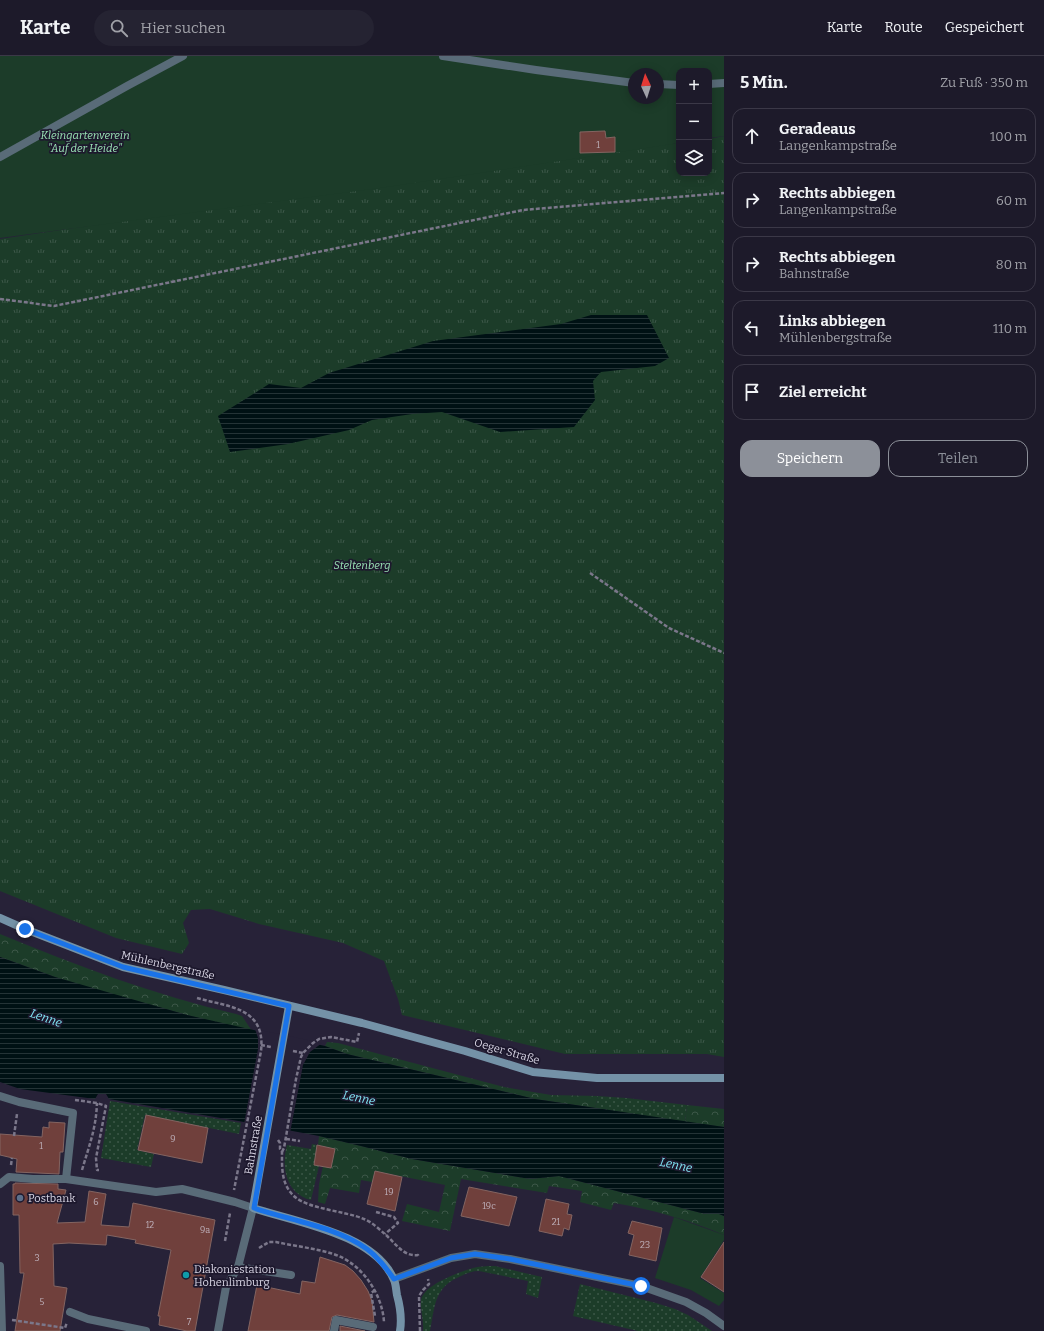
<!DOCTYPE html>
<html lang="de">
<head>
<meta charset="utf-8">
<style>
	body { margin:0; font-family:Bitter,serif; background:#252332; color:#f1f3f6 }
	.controls { position:absolute; right:12px; top:12px; display:grid; overflow:hidden; border-radius:8px; box-shadow:0 2px 10px #0003 }
	.controls button { width:36px; height:36px; display:grid; place-items:center; padding:0; border:0; border-bottom:1px solid #3b3847; background:#1d1a2a; color:#f1f3f6; font:20px sans-serif }
	.compass { position:absolute; left:628px; top:12px; width:36px; height:36px; border-radius:50%; background:#1d1a2a; box-shadow:0 2px 10px #0003; rotate:356deg }
	.stop { position:absolute; width:12px; height:12px; margin:-9px; border:3px solid #1a73e8; border-radius:50%; background:#fff }
	.stop.end { background:#1a73e8; border-color:#fff; box-shadow:0 1px 4px #0008 }
	.list { margin:0; padding:0; list-style:none }
	h2 { display:flex; justify-content:space-between; align-items:center; height:52px; margin:0; padding:0 16px; font-size:17px }
	h2 small { font-size:13px; font-weight:400; color:#a0a1a8 }
	.list li { display:grid; grid-template-columns:26px 1fr auto; gap:12px; align-items:center; box-sizing:border-box; height:56px; margin:0 8px 8px; padding:0 8px; border:1px solid #3b3847; border-radius:12px }
	.list b { display:block; font-size:15px; white-space:nowrap }
	.list p { margin:0; font-size:13px; white-space:nowrap; color:#a0a1a8 }
	.list em { font-size:13px; font-style:normal; color:#a0a1a8 }
	.actions { display:flex; gap:8px; padding:12px 16px }
	.actions a { flex:1; padding:9px 0; border:1px solid #8c9099; border-radius:12px; text-align:center; font-size:14px; color:#8c9099 }
	.actions .main { background:#8c9099; color:#fff }
	.icon { flex:none; width:22px; height:22px; fill:none; stroke:currentColor; stroke-width:2; stroke-linecap:round; stroke-linejoin:round }
	.map { position:relative; flex:none; width:724px; height:1275px; overflow:hidden }
	header { display:flex; align-items:center; gap:24px; box-sizing:border-box; height:56px; padding:0 20px; background:#1d1a2a; border-bottom:1px solid #3b3847 }
	header strong { font-size:19px }
	nav { display:flex; gap:22px; margin-inline-start:auto; font-size:14px }
	.search { width:280px; height:36px; background:#252332; display:flex; align-items:center; gap:10px; box-sizing:border-box; padding:0 14px; border-radius:22px; color:#a0a1a8; font-size:15px }
	main { display:flex }
	aside { flex:1; background:#1d1a2a }
	.map>svg:first-child { display:block }
	.grass { fill:url(#grass-dots) }
	.forest { fill:url(#forest-crowns) }
	.park { fill:url(#park-tufts) }
	.garden { fill:#1c3c29; fill-rule:evenodd }
	.water { fill:url(#water-rules) }
	.pier { fill:#272238 }
	.building { fill:#70403c; stroke:#836461 }
	.lines { fill:none; stroke-linecap:round; stroke-linejoin:round }
	.path { stroke:#7b778a; stroke-width:2.5; stroke-dasharray:4 2; stroke-linecap:butt }
	.lane { stroke:#596b78; stroke-width:8 }
	.street { stroke:#596b78; stroke-width:8 }
	.secondary { stroke:#7492a7; stroke-width:8 }
	.route { stroke:#1a73e8; stroke-width:5 }
	.service-dot { fill:#5c6f8a; stroke:#1d182d; stroke-width:1.5 }
	.culture-dot { fill:#0f9aa8; stroke:#1d182d; stroke-width:1.5 }
	.labels { text-anchor:middle; stroke-width:3.5; stroke-linejoin:round; paint-order:stroke }
	.number-label { font-size:9px; fill:#beb0ba }
	.park-label { font-size:11px; font-style:italic; fill:#9ae4b5; stroke:#1d182d }
	.street-label { font-size:11px; fill:#d8d5e4; stroke:#1d182d }
	.poi-label { font-size:11px; fill:#d8d5e4; stroke:#1d182d; text-anchor:start }
	.water-label { font-size:12px; font-style:italic; fill:#83e9f8; stroke:#1d182d }
</style>
</head>
<body>
<header>
<strong>Karte</strong>
<div class="search"><svg class="icon" aria-label="search" viewBox="0 0 24 24"><circle cx="10" cy="10" r="6"/><path d="M15 15l6 6"/></svg>Hier suchen</div>
<nav><a>Karte</a><a>Route</a><a>Gespeichert</a></nav>
</header>
<main>
<div class="map">
<svg width="724" height="1275" viewBox="0 0 724 1275">
	<defs>
		<pattern id="grass-dots" width="8" height="8" patternUnits="userSpaceOnUse"><rect width="8" height="8" fill="#1c3c29"/><path d="M2 2h.1M6 6h.1" fill="none" stroke="#3c5748" stroke-width="1.8" stroke-linecap="round"/></pattern>
		<pattern id="forest-crowns" width="20" height="18" patternUnits="userSpaceOnUse"><rect width="20" height="18" fill="#1c3c29"/><path d="M2 6a3 3 0 1 1 6 0M12 15a3 3 0 1 1 6 0" fill="none" stroke="#3c5748"/></pattern>
		<pattern id="park-tufts" width="24" height="20" patternUnits="userSpaceOnUse"><rect width="24" height="20" fill="#1c3c29"/><path d="M3 7l-1-3M5 7V3M7 7l1-3M15 17l-1-3M17 17v-4M19 17l1-3" fill="none" stroke="#3c5748"/></pattern>
		<pattern id="water-rules" width="6" height="5" patternUnits="userSpaceOnUse"><rect width="6" height="5" fill="#001114"/><path d="M0 2.5h6" fill="none" stroke="#243336"/></pattern>
	</defs>
	<rect width="100%" height="100%" fill="#272238"/>
	<g class="grass">
		<path d="M 598,1040 L 626,1042 L 687,1049 L 685,1066 L 595,1052 Z"/>
		<path d="M 110,1045 L 241,1067 L 239,1078 L 145,1059 L 137,1094 L 154,1098 L 151,1111 L 101,1102 Z"/>
		<path d="M 312,1088 L 317,1089 L 314,1108 L 319,1110 L 311,1144 C 286,1138 281,1111 287,1089 L 311,1093 Z"/>
		<path d="M 495,1210 L 542,1221 L 538,1242 L 526,1238 L 528,1225 L 479,1215 C 472,1215 467,1217 461,1220 C 434,1231 435,1250 430,1275 L 423,1275 C 424,1265 420,1253 421,1244 C 424,1229 457,1217 470,1213 C 478,1210 487,1210 495,1210 Z"/>
		<path d="M 580,1228 L 656,1247 L 675,1253 L 688,1259 L 712,1275 L 638,1275 L 573,1260 Z"/>
	</g>
	<g class="forest">
		<path d="M 0,878 C 77,910 155,939 236,958 L 242,960 L 252,975 L 187,959 L 94,933 L 55,921 L 0,901 Z"/>
		<path d="M 327,986 L 338,987 L 504,1031 L 551,1039 L 598,1040 L 595,1052 L 535,1043 L 347,998 L 325,990 Z"/>
		<path d="M 687,1049 L 724,1053 L 724,1071 L 685,1066 Z"/>
		<path d="M 319,1080 L 361,1090 L 412,1103 L 530,1123 L 559,1120 L 705,1158 L 719,1158 L 724,1160 L 724,1179 C 689,1164 651,1153 614,1147 L 611,1154 L 580,1146 L 582,1135 L 549,1130 L 547,1137 L 461,1123 L 450,1175 L 402,1165 L 407,1148 L 439,1156 L 445,1129 L 375,1115 L 372,1126 L 361,1124 L 359,1137 L 330,1132 L 325,1148 L 318,1146 L 319,1128 L 323,1110 L 331,1112 L 335,1093 L 318,1089 Z"/>
	</g>
	<path class="park" d="M 724,80 L 724,1001 L 707,998 L 565,998 L 402,959 L 398,943 L 384,905 L 343,887 L 259,868 L 210,853 L 191,854 L 183,867 L 189,887 L 182,898 L 116,882 L 0,835 L 0,183 L 580,97 L 679,87 L 679,117 L 709,117 L 709,83 Z"/>
	<g class="garden">
		<path d="M 0,0 L 724,0 L 724,80 L 709,82 L 709,15 L 679,15 L 679,87 L 380,132 L 0,182 ZM 634,18 L 658,18 L 658,42 L 634,42 Z"/>
		<path d="M 674,1161 L 724,1179 L 724,1184 L 700,1222 L 724,1237 L 724,1244 L 719,1250 L 691,1234 L 655,1222 Z"/>
	</g>
	<g class="water">
		<path d="M 591,259 L 647,259 L 669,302 L 655,310 L 601,316 L 593,325 L 595,344 L 574,371 L 500,376 L 442,356 L 412,358 L 372,364 L 349,374 L 288,388 L 230,396 L 218,360 L 269,328 L 301,332 L 329,317 L 433,285 L 561,268 Z"/>
		<path d="M 0,901 L 55,921 L 187,959 L 325,990 L 347,998 L 535,1043 L 724,1071 L 724,1160 L 719,1158 L 705,1158 L 559,1120 L 530,1123 L 412,1103 L 361,1090 L 319,1080 L 244,1066 L 109,1043 L 106,1038 L 98,1038 L 95,1043 L 20,1033 L 0,1026 Z"/>
	</g>
	<path class="pier" d="M 255,973 L 322,987 L 310,996 L 303,1009 L 290,1077 L 244,1068 L 258,993 L 258,982 Z"/>
	<g class="building">
		<path d="M 605,75 L 606,82 L 615,81 L 615,96 L 580,97 L 580,76 Z"/>
		<path d="M 146,1059 L 208,1072 L 202,1107 L 138,1094 Z"/>
		<path d="M 49,1066 L 65,1067 L 63,1096 L 60,1096 L 59,1118 L 16,1116 L 17,1103 L 0,1099 L 0,1078 L 42,1081 L 43,1071 L 49,1072 Z"/>
		<path d="M 317,1089 L 335,1093 L 331,1112 L 314,1109 Z"/>
		<path d="M 375,1115 L 402,1121 L 395,1155 L 367,1148 Z"/>
		<path d="M 15,1127 L 58,1128 L 58,1133 L 66,1134 L 57,1167 L 85,1166 L 89,1135 L 106,1138 L 101,1169 L 129,1171 L 133,1147 L 215,1164 L 195,1275 L 187,1275 L 159,1269 L 160,1260 L 158,1260 L 171,1194 L 135,1187 L 136,1184 L 107,1179 L 106,1189 L 69,1187 L 53,1188 L 54,1230 L 67,1232 L 60,1275 L 15,1275 L 24,1217 L 20,1217 L 19,1159 L 13,1159 L 13,1128 L 15,1128 Z"/>
		<path d="M 469,1131 L 517,1141 L 509,1170 L 461,1160 Z"/>
		<path d="M 546,1143 L 569,1148 L 567,1158 L 572,1159 L 569,1174 L 564,1172 L 562,1180 L 539,1175 Z"/>
		<path d="M 632,1165 L 662,1172 L 656,1205 L 629,1199 L 634,1179 L 628,1177 Z"/>
		<path d="M 724,1186 L 724,1236 L 701,1221 Z"/>
		<path d="M 320,1201 L 345,1209 L 353,1215 L 361,1224 L 368,1235 L 372,1245 L 374,1266 L 337,1259 L 332,1261 L 329,1275 L 248,1275 L 257,1229 L 300,1238 L 302,1225 L 315,1227 Z"/>
		<path d="M 340,1270 L 365,1275 L 340,1275 Z"/>
	</g>
	<g class="lines">
		<g class="path">
			<path d="M 0,243 L 54,250 L 523,154 L 724,137"/>
			<path d="M 590,517 L 669,572 L 724,597"/>
			<path d="M 197,942 C 228,951 266,951 261,995 L 234,1134"/>
			<path d="M 261,989 L 271,991"/>
			<path d="M 293,995 L 303,997"/>
			<path d="M 75,1044 L 97,1047 L 106,1050 L 96,1102 L 97,1114 L 99,1114"/>
			<path d="M 14,1080 L 17,1058"/>
			<path d="M 286,1083 L 300,1085"/>
			<path d="M 278,1084 L 280,1087 L 280,1093 L 282,1096 C 282,1112 281,1129 295,1141 C 309,1153 345,1155 364,1163 C 372,1166 380,1174 386,1179 C 396,1188 404,1201 418,1199 L 419,1201"/>
			<path d="M 282,1096 L 284,1092 L 296,1023 L 301,1001 L 303,997 L 313,987 L 319,983 L 331,981 L 357,986 L 359,977"/>
			<path d="M 11,1109 L 12,1102"/>
			<path d="M 82,1114 C 89,1090 96,1073 97,1047"/>
			<path d="M 376,1156 L 394,1161 L 398,1167 L 385,1178"/>
			<path d="M 225,1185 L 230,1157"/>
			<path d="M 259,1192 L 269,1186 L 276,1186 C 294,1190 313,1192 330,1197 C 360,1205 382,1236 384,1266"/>
			<path d="M 375,1234 L 371,1237 L 375,1260"/>
			<path d="M 12,1264 L 65,1272 L 67,1266"/>
			<path d="M 420,1275 L 419,1240 L 423,1234 L 429,1228 L 428,1223"/>
		</g>
		<g class="lane">
			<path d="M 443,0 L 536,14 L 634,27"/>
			<path d="M 658,28 L 679,29"/>
			<path d="M 709,28 L 724,27"/>
			<path d="M 0,101 L 127,30 L 183,0"/>
			<path d="M 238,1211 L 291,1219"/>
			<path d="M 70,1256 L 88,1263 L 146,1275"/>
			<path d="M 334,1275 L 336,1264 L 373,1271"/>
		</g>
		<g class="street">
			<path d="M 0,1040 L 19,1046 L 73,1057 L 66,1123"/>
			<path d="M 0,1128 L 9,1121 L 33,1123 L 66,1123 L 156,1136 L 182,1133 L 235,1146 L 253,1152 L 238,1211 L 226,1231 L 218,1275"/>
			<path d="M 0,1210 L 2,1275"/>
			<path d="M 394,1223 L 451,1202 L 475,1198 L 510,1203 L 641,1230 L 686,1246 L 706,1257 L 724,1270"/>
		</g>
		<g class="secondary">
			<path d="M 0,862 L 25,873 L 123,911 L 224,934 L 362,967 L 465,995 L 533,1016 L 597,1022 L 724,1022"/>
			<path d="M 289,950 L 253,1152 C 296,1166 375,1178 394,1224 C 396,1228 396,1234 397,1239 C 400,1250 402,1263 400,1275"/>
		</g>
	</g>
	<g class="lines">
		<path class="route" d="M 25,873 L 123,911 L 289,950 L 254,1152 C 289,1164 337,1171 367,1193 C 378,1201 386,1212 394,1223 L 451,1202 L 475,1198 L 510,1203 L 641,1230"/>
	</g>
	<circle class="service-dot" cx="20" cy="1142" r="4"/>
	<circle class="culture-dot" cx="186" cy="1219" r="4"/>
	<g class="labels">
		<g class="number-label">
			<text x="598" y="92">1</text>
			<text x="173" y="1086">9</text>
			<text x="41" y="1093">1</text>
			<text x="389" y="1139">19</text>
			<text x="96" y="1149">6</text>
			<text x="489" y="1153">19c</text>
			<text x="556" y="1169">21</text>
			<text x="150" y="1172">12</text>
			<text x="205" y="1177">9a</text>
			<text x="645" y="1192">23</text>
			<text x="37" y="1205">3</text>
			<text x="42" y="1249">5</text>
			<text x="189" y="1269">7</text>
		</g>
		<g class="park-label">
			<text x="85" y="83">Kleingartenverein<tspan x="85" dy="13">"Auf der Heide"</tspan></text>
			<text x="362" y="513">Steltenberg</text>
		</g>
		<g class="street-label">
			<text transform="translate(168 909) rotate(13)" y="4">Mühlenbergstraße</text>
			<text transform="translate(507 995) rotate(16)" y="4">Oeger Straße</text>
			<text transform="translate(253 1089) rotate(-80)" y="4">Bahnstraße</text>
		</g>
		<g class="poi-label">
			<text x="28" y="1146">Postbank</text>
			<text x="194" y="1217">Diakoniestation<tspan x="194" dy="13">Hohenlimburg</tspan></text>
		</g>
		<g class="water-label">
			<text transform="translate(46 962) rotate(19)" y="4">Lenne</text>
			<text transform="translate(359 1042) rotate(12)" y="4">Lenne</text>
			<text transform="translate(676 1109) rotate(12)" y="4">Lenne</text>
		</g>
	</g>
</svg>
<div class="controls">
<button>+</button>
<button>−</button>
<button><svg class="icon" aria-label="layers" viewBox="0 0 24 24"><path d="M12 4l9 5-9 5-9-5zM3 14l9 5 9-5"/></svg></button>
</div>
<svg class="compass" viewBox="-18 -18 36 36"><path d="M0-13l5 13h-10z" fill="#e53935"/><path d="M0 13l5-13h-10z" fill="#a0a1a8"/></svg>
<div class="stop" style="left:641px;top:1230px"></div>
<div class="stop end" style="left:25px;top:873px"></div>
</div>
<aside>
<h2>5 Min.<small>Zu Fuß · 350 m</small></h2>
<ul class="list">
<li><svg class="icon" aria-label="ahead" viewBox="0 0 24 24"><path d="M12 20V5M6 11l6-6 6 6"/></svg><div><b>Geradeaus</b><p>Langenkampstraße</p></div><em>100 m</em></li>
<li><svg class="icon" aria-label="right" viewBox="0 0 24 24"><path d="M7 20v-9h11M14 6l5 5-5 5"/></svg><div><b>Rechts abbiegen</b><p>Langenkampstraße</p></div><em>60 m</em></li>
<li><svg class="icon" aria-label="right" viewBox="0 0 24 24"><path d="M7 20v-9h11M14 6l5 5-5 5"/></svg><div><b>Rechts abbiegen</b><p>Bahnstraße</p></div><em>80 m</em></li>
<li><svg class="icon" aria-label="left" viewBox="0 0 24 24"><path d="M17 20v-9H6M10 6l-5 5 5 5"/></svg><div><b>Links abbiegen</b><p>Mühlenbergstraße</p></div><em>110 m</em></li>
<li><svg class="icon" aria-label="arrive" viewBox="0 0 24 24"><path d="M6 21V4h12l-3 4 3 4H6"/></svg><div><b>Ziel erreicht</b></div></li>
</ul>
<div class="actions"><a class="main">Speichern</a><a>Teilen</a></div>
</aside>
</main>
</body>
</html>
